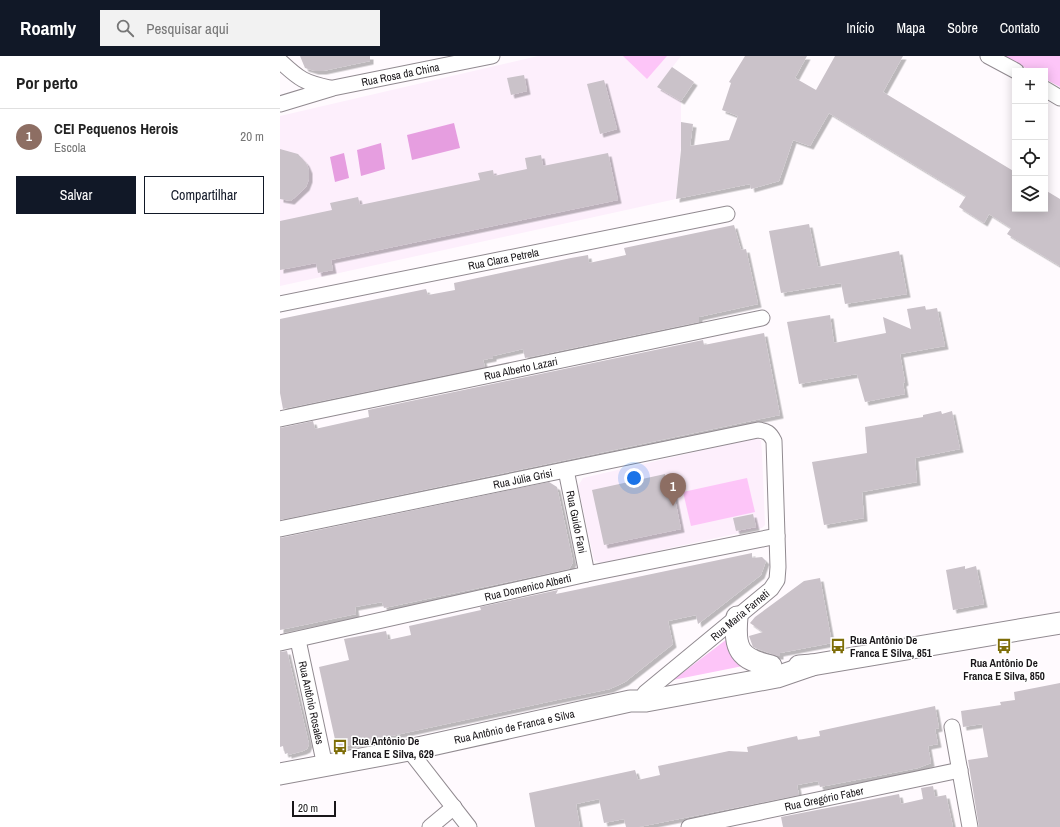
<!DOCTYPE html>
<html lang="pt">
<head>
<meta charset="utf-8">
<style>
	body { margin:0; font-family:"Archivo Narrow",sans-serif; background:#f2f2f2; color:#222 }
	.controls { position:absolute; right:12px; top:12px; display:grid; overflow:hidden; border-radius:0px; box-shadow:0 2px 10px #0003 }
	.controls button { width:36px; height:36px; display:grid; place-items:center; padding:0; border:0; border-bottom:1px solid #e0e0e0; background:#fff; color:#222; font:20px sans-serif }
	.scale { position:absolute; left:12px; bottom:10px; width:44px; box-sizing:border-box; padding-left:4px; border:2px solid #191619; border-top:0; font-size:11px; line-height:14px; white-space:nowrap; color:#191619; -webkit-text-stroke:3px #fff; paint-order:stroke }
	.you { position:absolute; left:354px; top:422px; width:14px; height:14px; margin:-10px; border:3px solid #fff; border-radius:50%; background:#1a73e8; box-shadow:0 0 0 6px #1a73e833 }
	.badge { display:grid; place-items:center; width:26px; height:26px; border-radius:50%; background:#111827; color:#fff; font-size:13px; font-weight:700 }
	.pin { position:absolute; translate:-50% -33px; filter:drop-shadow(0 1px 2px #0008) }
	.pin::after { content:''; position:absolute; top:21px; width:14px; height:12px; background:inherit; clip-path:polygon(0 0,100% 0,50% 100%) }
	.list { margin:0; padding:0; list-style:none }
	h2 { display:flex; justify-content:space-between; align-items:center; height:52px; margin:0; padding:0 16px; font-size:17px }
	h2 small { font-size:13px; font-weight:400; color:#767676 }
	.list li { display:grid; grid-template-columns:26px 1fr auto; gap:12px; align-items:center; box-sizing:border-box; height:56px; padding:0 16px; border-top:1px solid #e0e0e0 }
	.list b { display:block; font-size:15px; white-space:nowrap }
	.list p { margin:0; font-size:13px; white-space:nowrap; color:#767676 }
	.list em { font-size:13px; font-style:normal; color:#767676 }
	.actions { display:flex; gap:8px; padding:12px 16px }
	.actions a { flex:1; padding:9px 0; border:1px solid #111827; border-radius:0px; text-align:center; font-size:14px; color:#111827 }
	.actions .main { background:#111827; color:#fff }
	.icon { flex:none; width:22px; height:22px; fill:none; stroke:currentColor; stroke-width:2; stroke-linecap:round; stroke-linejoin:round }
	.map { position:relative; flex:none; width:780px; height:771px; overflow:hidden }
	header { display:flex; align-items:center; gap:24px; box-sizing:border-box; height:56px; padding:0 20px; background:#111827; color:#fff }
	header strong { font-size:19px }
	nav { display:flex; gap:22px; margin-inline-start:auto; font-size:14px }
	.search { width:280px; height:36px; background:#f2f2f2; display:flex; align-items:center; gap:10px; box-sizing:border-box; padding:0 14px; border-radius:0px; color:#767676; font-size:15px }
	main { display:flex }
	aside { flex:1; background:#fff }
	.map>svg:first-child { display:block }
	.built { fill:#fdeffc }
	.green { fill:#fdc5f8 }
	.water { fill:#e69ee0 }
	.building { fill:#cac2c9; filter:url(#shadow) }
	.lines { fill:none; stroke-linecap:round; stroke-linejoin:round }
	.street-casing { stroke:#918a90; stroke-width:17 }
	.secondary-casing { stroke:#918a90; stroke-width:23 }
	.street { stroke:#fff; stroke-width:15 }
	.secondary { stroke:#fff; stroke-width:21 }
	.labels { text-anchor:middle; stroke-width:3; stroke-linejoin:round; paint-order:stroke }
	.street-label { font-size:11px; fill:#191619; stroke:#fff }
	.poi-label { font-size:11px; font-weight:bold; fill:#191619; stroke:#fff; text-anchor:start }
</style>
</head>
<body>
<header>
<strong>Roamly</strong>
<div class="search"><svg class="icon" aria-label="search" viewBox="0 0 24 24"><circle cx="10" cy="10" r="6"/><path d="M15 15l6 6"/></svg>Pesquisar aqui</div>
<nav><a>Início</a><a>Mapa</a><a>Sobre</a><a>Contato</a></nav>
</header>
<main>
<aside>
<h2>Por perto<small></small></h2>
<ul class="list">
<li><span class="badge" style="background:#8d6e63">1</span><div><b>CEI Pequenos Herois</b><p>Escola</p></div><em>20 m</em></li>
</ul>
<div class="actions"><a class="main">Salvar</a><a>Compartilhar</a></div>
</aside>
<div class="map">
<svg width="780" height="771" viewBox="0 0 780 771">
	<defs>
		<filter id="shadow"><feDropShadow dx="3.5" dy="3.5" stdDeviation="0" flood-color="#0004"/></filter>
	</defs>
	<rect width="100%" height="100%" fill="#fffafe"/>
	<g class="built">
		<path d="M 258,0 L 401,0 L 377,31 L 401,45 L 401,90 L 396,143 L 0,230 L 0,60 Z"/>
		<path d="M 475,382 L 481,384 L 482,397 L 485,469 L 482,472 L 326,506 L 320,507 L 314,504 L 298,430 L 303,422 Z"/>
	</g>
	<g class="green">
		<path d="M 343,0 L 387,0 L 367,23 Z"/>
		<path d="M 724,0 L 780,0 L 780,31 L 765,23 L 765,15 L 751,15 Z"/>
		<path d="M 467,422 L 475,456 L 411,470 L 403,436 Z"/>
		<path d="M 451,580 L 468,609 L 393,624 Z"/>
	</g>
	<g class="water">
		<path d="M 174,67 L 180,92 L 132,104 L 127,79 Z"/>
		<path d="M 101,87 L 105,113 L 81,120 L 77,94 Z"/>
		<path d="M 64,97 L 69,122 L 55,126 L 50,101 Z"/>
	</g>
	<g class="building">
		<path d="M 20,0 L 90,0 L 90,5 L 43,15 L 35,15 L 25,12 Z"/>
		<path d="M 465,0 L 527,0 L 515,22 L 536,34 L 555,0 L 623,0 L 603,36 L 735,116 L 735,153 L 765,153 L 765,134 L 780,143 L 780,210 L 727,178 L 731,172 L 709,158 L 704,167 L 679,151 L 686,140 L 549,57 L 530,90 L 513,84 L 499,125 L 471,133 L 470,128 L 396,143 L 401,94 L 401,66 L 413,68 L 410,90 L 449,84 L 458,60 L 442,54 L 451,27 L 449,26 Z"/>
		<path d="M 392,11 L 414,26 L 401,45 L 377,31 Z"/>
		<path d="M 244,19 L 247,35 L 231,39 L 227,22 Z"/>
		<path d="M 324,24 L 337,73 L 320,78 L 307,28 Z"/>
		<path d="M 0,93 L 18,98 L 26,107 L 29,114 L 29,123 L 26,131 L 11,145 L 0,143 Z"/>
		<path d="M 328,97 L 338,144 L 51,204 L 53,214 L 38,217 L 36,207 L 0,214 L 0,165 L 52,154 L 50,147 L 78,141 L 80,149 L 200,124 L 198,117 L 213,114 L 214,120 L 247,113 L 245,102 L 261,99 L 263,110 Z"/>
		<path d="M 529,168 L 538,211 L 619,195 L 627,238 L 565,248 L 561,227 L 501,237 L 489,175 Z"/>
		<path d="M 454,169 L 461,194 L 466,193 L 478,248 L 419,261 L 419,266 L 245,302 L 243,293 L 213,300 L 213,302 L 203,304 L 205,311 L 3,353 L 0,337 L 0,263 L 146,233 L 148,239 L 175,234 L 174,227 L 291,202 L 308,199 L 309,207 L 346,199 L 344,192 Z"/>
		<path d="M 645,250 L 646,254 L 657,252 L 665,290 L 620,298 L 625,326 L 623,327 L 625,338 L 585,346 L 577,318 L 519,328 L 507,266 L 550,259 L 554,287 L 606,277 L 603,261 L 631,273 L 627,253 Z"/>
		<path d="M 484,277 L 500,359 L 0,464 L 0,372 L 33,365 L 35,373 L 89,361 L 88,354 L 423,284 L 424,289 Z"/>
		<path d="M 661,355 L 662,358 L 672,355 L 680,393 L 635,402 L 637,426 L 582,436 L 584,462 L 544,469 L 532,406 L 587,397 L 585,371 L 643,361 L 643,359 Z"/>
		<path d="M 385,418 L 386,424 L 391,423 L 401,473 L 324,489 L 312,434 Z"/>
		<path d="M 269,426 L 277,431 L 293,506 L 289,513 L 104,552 L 102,546 L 75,551 L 76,558 L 0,574 L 0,482 Z"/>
		<path d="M 473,458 L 476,471 L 456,475 L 453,462 Z"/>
		<path d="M 472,497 L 472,502 L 482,501 L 486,505 L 481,519 L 418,568 L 416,559 L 388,565 L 393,588 L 345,626 L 330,633 L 277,644 L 65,690 L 56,688 L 39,611 L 69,604 L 64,583 L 106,575 L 108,584 L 131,579 L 129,570 L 201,554 L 200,551 L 278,534 L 276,538 Z"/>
		<path d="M 685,510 L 685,513 L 696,510 L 704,548 L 673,554 L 666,514 Z"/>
		<path d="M 540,522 L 552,587 L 500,597 L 500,600 L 497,600 L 473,591 L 469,580 L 483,576 L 470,567 L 475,561 L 524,525 Z"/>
		<path d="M 7,595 L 29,688 L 27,693 L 23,695 L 8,699 L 8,697 L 5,698 L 3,690 L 0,691 L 0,596 Z"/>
		<path d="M 780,627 L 780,771 L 699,771 L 688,704 L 708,701 L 702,668 L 683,671 L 681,655 L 721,649 L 720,646 L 735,644 L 734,636 Z"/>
		<path d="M 655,650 L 659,672 L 655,673 L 658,688 L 648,690 L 651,707 L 638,712 L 540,731 L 538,725 L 517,729 L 519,739 L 359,771 L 346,771 L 344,763 L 324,767 L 319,743 L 296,748 L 300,771 L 255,771 L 249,737 L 355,714 L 358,724 L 380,719 L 378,710 L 449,695 L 468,696 L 467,691 L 517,680 L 518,684 L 540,680 L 539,675 Z"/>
		<path d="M 653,730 L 655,741 L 666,739 L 673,771 L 503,771 L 501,761 L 619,738 L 621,748 L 643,743 L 641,732 Z"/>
	</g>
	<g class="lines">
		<defs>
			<g id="street">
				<path d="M 708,0 L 736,15"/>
				<path d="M 0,5 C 19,23 25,27 50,32"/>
				<path d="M 765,33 L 780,42"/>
				<path id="s1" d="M 0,48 L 53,32 L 212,0"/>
				<path id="s2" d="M 0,248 L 447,158"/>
				<path id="s3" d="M 0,363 L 482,262"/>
				<path id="s4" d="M 286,414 L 307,518"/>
				<path id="s5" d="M 0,473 L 478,374 C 487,375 490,377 494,385 L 498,511 L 497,524 L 491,533 L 365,637 L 366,645"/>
				<path id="s6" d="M 18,584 L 45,710"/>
				<path id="s7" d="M 0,587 L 307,518 L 497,480"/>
				<path d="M 672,671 L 690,771"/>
				<path d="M 129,694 L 189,771"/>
				<path d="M 150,771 L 174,751"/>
				<path id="s8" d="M 409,771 L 680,714"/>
			</g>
			<g id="secondary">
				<path d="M 457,561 C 454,593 459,603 491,610"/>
				<path d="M 519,610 L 532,609 L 780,567"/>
				<path id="s9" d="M 0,718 L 129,694 L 350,645 L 366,645 L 497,621 L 532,609"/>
			</g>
		</defs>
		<use href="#street" class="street-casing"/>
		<use href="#secondary" class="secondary-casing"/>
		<use href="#street" class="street"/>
		<use href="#secondary" class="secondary"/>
	</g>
	<defs>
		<symbol id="bus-bare" viewBox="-9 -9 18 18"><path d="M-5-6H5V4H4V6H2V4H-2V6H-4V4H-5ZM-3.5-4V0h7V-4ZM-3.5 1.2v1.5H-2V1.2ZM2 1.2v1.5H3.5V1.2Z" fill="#7e6d08" stroke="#fff" stroke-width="2.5" paint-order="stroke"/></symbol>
	</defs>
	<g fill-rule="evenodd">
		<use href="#bus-bare" x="547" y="579" width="22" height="22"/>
		<use href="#bus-bare" x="713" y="579" width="22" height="22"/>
		<use href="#bus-bare" x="49" y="680" width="22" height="22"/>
	</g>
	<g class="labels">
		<g class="street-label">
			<text dy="4" stroke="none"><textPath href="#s1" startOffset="124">Rua Rosa da China</textPath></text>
			<text dy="4" stroke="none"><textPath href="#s2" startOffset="228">Rua Clara Petrela</textPath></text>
			<text dy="4" stroke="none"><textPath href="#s3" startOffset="246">Rua Alberto Lazari</textPath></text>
			<text dy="4" stroke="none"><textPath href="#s5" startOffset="248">Rua Júlia Grisi</textPath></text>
			<text dy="4" stroke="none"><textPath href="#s4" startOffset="53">Rua Guido Fani</textPath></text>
			<text dy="4" stroke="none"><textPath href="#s7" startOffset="254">Rua Domenico Alberti</textPath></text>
			<text transform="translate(460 559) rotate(-40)" y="4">Rua Maria Farneti</text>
			<text dy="4" stroke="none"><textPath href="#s6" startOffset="64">Rua Antônio Rosales</textPath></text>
			<text dy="4" stroke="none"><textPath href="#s9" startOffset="239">Rua Antônio de Franca e Silva</textPath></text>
			<text dy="4" stroke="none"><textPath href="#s8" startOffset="138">Rua Gregório Faber</textPath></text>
		</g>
		<g class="poi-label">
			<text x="570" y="588">Rua Antônio De<tspan x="570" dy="13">Franca E Silva, 851</tspan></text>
			<text x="724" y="611" text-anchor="middle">Rua Antônio De<tspan x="724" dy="13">Franca E Silva, 850</tspan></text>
			<text x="72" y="689">Rua Antônio De<tspan x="72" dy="13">Franca E Silva, 629</tspan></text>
		</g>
	</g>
</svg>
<div class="controls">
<button>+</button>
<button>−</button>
<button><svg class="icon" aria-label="locate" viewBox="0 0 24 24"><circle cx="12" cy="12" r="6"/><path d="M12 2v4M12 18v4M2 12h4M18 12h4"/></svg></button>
<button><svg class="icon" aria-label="layers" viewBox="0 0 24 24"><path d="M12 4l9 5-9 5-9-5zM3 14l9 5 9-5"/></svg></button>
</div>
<div class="scale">20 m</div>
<div class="you"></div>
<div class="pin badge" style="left:393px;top:450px;background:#8d6e63">1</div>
</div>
</main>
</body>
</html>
